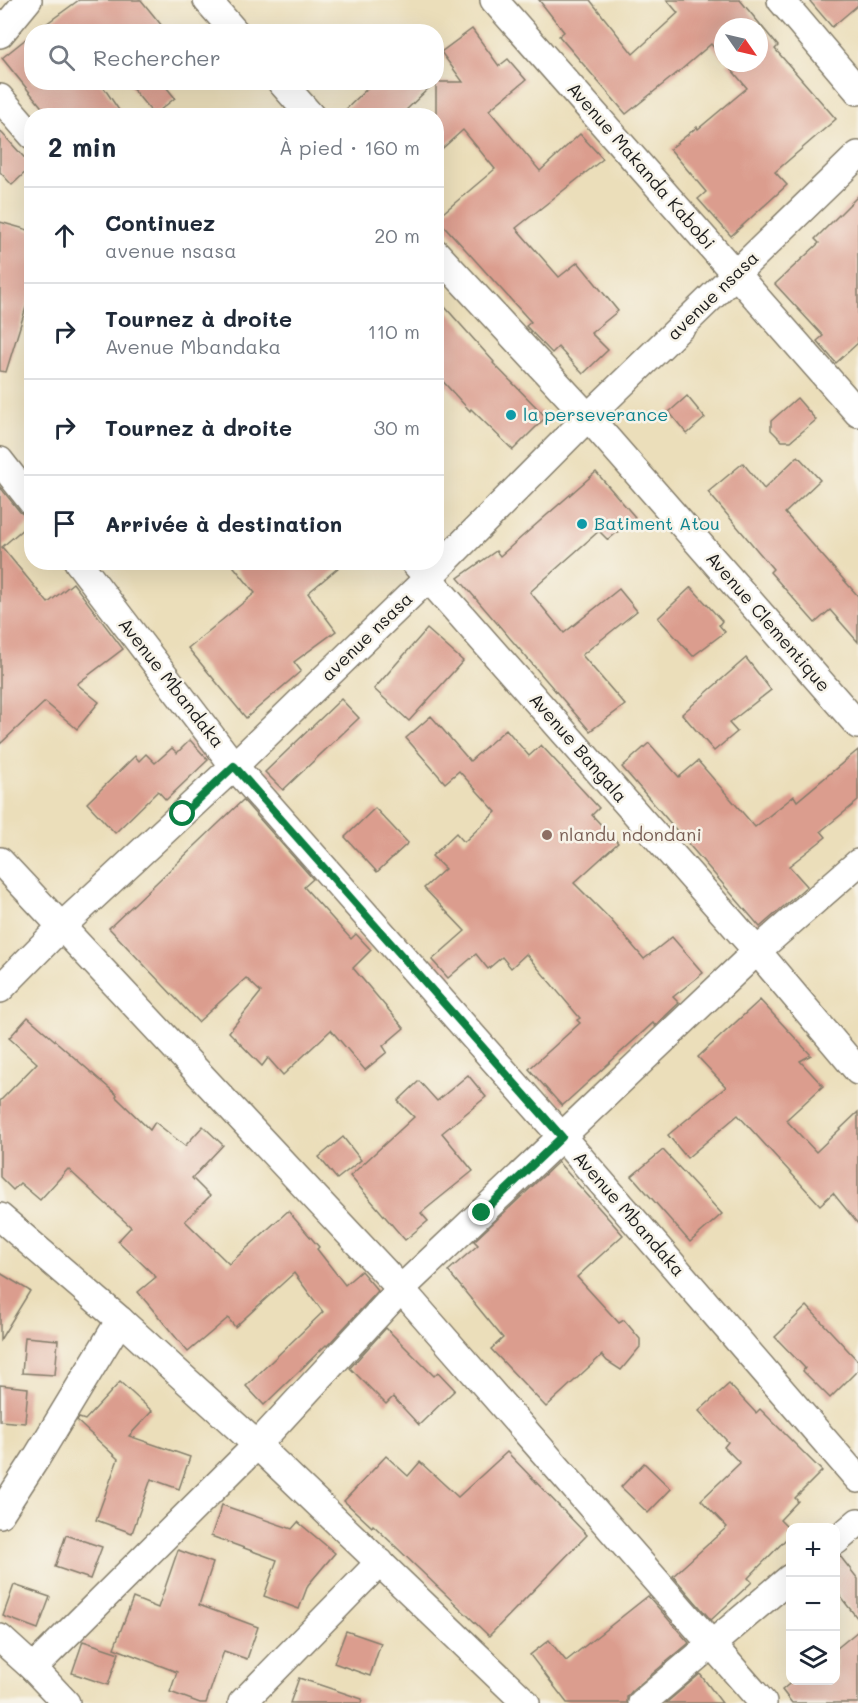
<!DOCTYPE html>
<html lang="fr">
<head>
<meta charset="utf-8">
<style>
	body { margin:0; font-family:Mali,sans-serif; background:#f2f2f3; color:#1f2937 }
	.controls { position:absolute; right:18px; bottom:18px; display:grid; overflow:hidden; border-radius:12px; box-shadow:0 6px 24px #0002 }
	.controls button { width:54px; height:54px; display:grid; place-items:center; padding:0; border:0; border-bottom:2px solid #e0e1e3; background:#fff; color:#1f2937; font:30px sans-serif }
	.compass { position:absolute; left:714px; top:18px; width:54px; height:54px; border-radius:50%; background:#fff; box-shadow:0 6px 24px #0002; rotate:124deg }
	.stop { position:absolute; width:18px; height:18px; margin:-14px; border:4px solid #0b8043; border-radius:50%; background:#fff }
	.stop.end { background:#0b8043; border-color:#fff; box-shadow:0 2px 6px #0008 }
	.list { margin:0; padding:0; list-style:none }
	h2 { display:flex; justify-content:space-between; align-items:center; height:78px; margin:0; padding:0 24px; font-size:26px }
	h2 small { font-size:20px; font-weight:400; color:#747a83 }
	.list li { display:grid; grid-template-columns:39px 1fr auto; gap:18px; align-items:center; box-sizing:border-box; height:96px; padding:0 24px; border-top:2px solid #e0e1e3 }
	.list b { display:block; font-size:22px; white-space:nowrap }
	.list p { margin:0; font-size:20px; white-space:nowrap; color:#747a83 }
	.list em { font-size:20px; font-style:normal; color:#747a83 }
	.icon { flex:none; width:33px; height:33px; fill:none; stroke:currentColor; stroke-width:2; stroke-linecap:round; stroke-linejoin:round }
	.map { position:relative; flex:none; width:858px; height:1703px; overflow:hidden }
	.search { position:absolute; background:#fff; box-shadow:0 6px 24px #0002; left:24px; top:24px; width:420px; height:66px; display:flex; align-items:center; gap:15px; box-sizing:border-box; padding:0 21px; border-radius:24px; color:#747a83; font-size:22px }
	.panel { position:absolute; background:#fff; box-shadow:0 6px 24px #0002; left:24px; top:108px; width:420px; height:462px; border-radius:24px }
	.map>svg:first-child { display:block }
	.building { fill:#db9d8e }
	.lines { fill:none; stroke-linecap:round; stroke-linejoin:round }
	.street-casing { stroke:#847d6b; stroke-width:30 }
	.street { stroke:#fff; stroke-width:27 }
	.route { stroke:#0b8043; stroke-width:8 }
	.culture-dot { fill:#0f9aa8; stroke:#f7f3e8; stroke-width:2 }
	.education-dot { fill:#8d6e63; stroke:#f7f3e8; stroke-width:2 }
	.labels { text-anchor:middle; stroke-width:5; stroke-linejoin:round; paint-order:stroke }
	.street-label { font-size:18px; fill:#1c1c1c; stroke:#f7f3e8 }
	.culture-label { font-size:18px; fill:#0d838f; stroke:#f7f3e8; text-anchor:start }
	.education-label { font-size:18px; fill:#785e54; stroke:#f7f3e8; text-anchor:start }
</style>
</head>
<body>
<div class="map">
<svg width="858" height="1703" viewBox="0 0 858 1703">
	<rect width="100%" height="100%" fill="#f7f3e8"/>
	<filter id="ink" filterUnits="userSpaceOnUse"><feTurbulence type="fractalNoise" baseFrequency=".0167" numOctaves="2"/><feDisplacementMap in="SourceGraphic" scale="12" xChannelSelector="R" yChannelSelector="G"/><feConvolveMatrix kernelMatrix="1 2 1 2 8 2 1 2 1" color-interpolation-filters="sRGB"/></filter>
	<filter id="wash" filterUnits="userSpaceOnUse"><feTurbulence type="fractalNoise" baseFrequency=".008" numOctaves="4" result="noise"/><feDisplacementMap in="SourceGraphic" scale="24" xChannelSelector="R" yChannelSelector="G"/><feGaussianBlur stdDeviation="1.35" result="paint"/><feColorMatrix in="noise" values="0 0 0 0 0 0 0 0 0 0 0 0 0 0 0 0 0 1.4 0 .05"/><feComposite in="paint" operator="in"/></filter>
	<g filter="url(#wash)">
		<rect width="100%" height="100%" fill="#ebdeba"/>
		<g id="blocks">
			<g class="building">
				<path d="M 79,0 L 141,0 L 167,32 L 35,32 Z"/>
				<path d="M 539,0 L 590,0 L 633,54 L 678,13 L 667,0 L 740,0 L 778,46 L 775,49 L 836,119 L 775,172 L 787,185 L 731,236 L 698,199 L 706,192 L 670,149 L 697,127 L 698,129 L 747,88 L 726,63 L 759,63 L 759,27 L 723,27 L 723,59 L 711,44 L 682,69 L 626,114 L 559,36 L 564,32 Z"/>
				<path d="M 809,0 L 858,0 L 858,5 L 832,27 Z"/>
				<path d="M 472,29 L 499,66 L 508,59 L 526,80 L 489,110 L 540,171 L 580,134 L 603,159 L 516,228 L 559,277 L 578,262 L 618,311 L 591,333 L 608,350 L 583,374 L 558,347 L 552,353 L 526,326 L 531,322 L 437,218 L 495,169 L 463,130 L 436,154 L 436,82 L 463,82 L 441,52 Z"/>
				<path d="M 32,34 L 32,82 L 100,82 L 123,116 L 49,116 L 2,58 Z"/>
				<path d="M 127,82 L 162,82 L 175,98 L 154,115 Z"/>
				<path d="M 374,82 L 435,82 L 400,116 L 339,116 Z"/>
				<path d="M 0,131 L 32,166 L 12,185 L 0,172 Z"/>
				<path d="M 858,196 L 858,343 L 836,363 L 817,341 L 823,336 L 775,284 L 819,243 L 815,239 Z"/>
				<path d="M 0,222 L 32,231 L 32,288 L 6,372 L 0,371 Z"/>
				<path d="M 436,297 L 494,362 L 493,363 L 546,417 L 513,450 L 471,409 L 470,411 L 436,374 Z"/>
				<path d="M 687,396 L 705,418 L 687,434 L 669,412 Z"/>
				<path d="M 797,398 L 816,420 L 791,441 L 782,441 L 771,430 L 771,421 Z"/>
				<path d="M 798,456 L 820,480 L 785,513 L 858,596 L 858,642 L 830,610 L 815,623 L 770,572 L 773,569 L 708,492 L 743,463 L 764,489 Z"/>
				<path d="M 596,472 L 635,517 L 608,540 L 599,531 L 530,592 L 564,633 L 619,589 L 637,611 L 582,655 L 625,705 L 590,731 L 458,578 L 496,551 L 500,556 Z"/>
				<path d="M 0,487 L 20,512 L 32,521 L 2,547 L 48,603 L 73,583 L 123,649 L 77,684 L 99,702 L 77,729 L 45,702 L 0,744 Z"/>
				<path d="M 230,562 L 345,562 L 308,593 L 336,631 L 294,662 L 301,671 L 246,718 L 188,648 L 255,593 Z"/>
				<path d="M 691,587 L 722,621 L 719,625 L 725,632 L 693,656 L 658,618 Z"/>
				<path d="M 427,629 L 463,661 L 409,721 L 374,689 Z"/>
				<path d="M 746,658 L 771,690 L 729,723 L 737,732 L 714,751 L 682,714 Z"/>
				<path d="M 341,699 L 359,718 L 283,790 L 265,772 Z"/>
				<path d="M 431,716 L 470,761 L 506,729 L 529,756 L 541,745 L 599,808 L 592,815 L 618,843 L 574,883 L 611,920 L 644,959 L 672,937 L 703,973 L 673,997 L 679,1003 L 655,1026 L 653,1023 L 562,1106 L 529,1069 L 580,1023 L 577,1020 L 580,1018 L 526,954 L 511,968 L 502,957 L 488,969 L 476,954 L 448,978 L 432,960 L 465,931 L 424,888 L 445,869 L 432,856 L 456,833 L 464,842 L 496,812 L 459,771 L 445,783 L 406,738 Z"/>
				<path d="M 190,740 L 208,760 L 166,800 L 158,791 L 115,833 L 87,803 L 135,756 L 139,761 L 146,754 L 155,763 L 172,748 L 177,753 Z"/>
				<path d="M 649,743 L 679,777 L 698,761 L 755,827 L 794,796 L 797,801 L 858,750 L 858,801 L 821,831 L 826,837 L 789,866 L 807,886 L 760,927 L 622,767 Z"/>
				<path d="M 243,800 L 313,879 L 304,887 L 351,939 L 356,934 L 371,950 L 353,968 L 404,1028 L 383,1046 L 387,1052 L 365,1070 L 331,1030 L 283,1075 L 268,1058 L 262,1066 L 229,1032 L 261,992 L 246,978 L 198,1022 L 109,928 Z"/>
				<path d="M 375,808 L 408,843 L 377,872 L 345,837 Z"/>
				<path d="M 760,1000 L 811,1055 L 800,1061 L 823,1086 L 786,1120 L 816,1152 L 858,1112 L 858,1224 L 833,1193 L 820,1205 L 738,1115 L 687,1158 L 668,1135 L 726,1087 L 698,1057 Z"/>
				<path d="M 28,1017 L 117,1095 L 116,1097 L 150,1130 L 155,1122 L 185,1146 L 203,1126 L 223,1145 L 192,1178 L 210,1196 L 185,1221 L 229,1264 L 288,1211 L 319,1247 L 317,1249 L 345,1285 L 361,1271 L 378,1291 L 327,1346 L 326,1345 L 264,1405 L 246,1386 L 323,1312 L 294,1273 L 235,1327 L 228,1318 L 188,1352 L 138,1292 L 156,1277 L 118,1241 L 131,1227 L 68,1169 L 40,1200 L 20,1183 L 13,1190 L 0,1177 L 0,1101 L 37,1063 L 9,1038 Z"/>
				<path d="M 468,1075 L 486,1097 L 442,1133 L 473,1171 L 421,1213 L 428,1221 L 405,1240 L 350,1176 L 414,1117 L 398,1101 L 419,1081 L 437,1101 Z"/>
				<path d="M 343,1137 L 361,1160 L 337,1179 L 319,1157 Z"/>
				<path d="M 663,1150 L 722,1214 L 690,1242 L 632,1176 Z"/>
				<path d="M 558,1162 L 623,1235 L 577,1277 L 619,1323 L 624,1320 L 640,1339 L 640,1347 L 621,1370 L 607,1361 L 602,1355 L 546,1407 L 491,1349 L 503,1338 L 448,1271 L 478,1245 L 474,1241 Z"/>
				<path d="M 0,1273 L 30,1291 L 0,1340 Z"/>
				<path d="M 807,1306 L 858,1361 L 858,1370 L 830,1398 L 803,1371 L 805,1368 L 775,1337 Z"/>
				<path d="M 386,1328 L 434,1376 L 438,1372 L 455,1390 L 419,1425 L 393,1397 L 386,1404 L 350,1368 Z"/>
				<path d="M 25,1337 L 58,1340 L 55,1375 L 22,1373 Z"/>
				<path d="M 120,1382 L 152,1411 L 129,1436 L 190,1457 L 179,1489 L 151,1479 L 132,1533 L 96,1520 L 118,1459 L 77,1421 L 79,1418 L 85,1420 Z"/>
				<path d="M 729,1384 L 756,1413 L 760,1409 L 822,1471 L 795,1498 L 798,1501 L 780,1520 L 790,1530 L 790,1535 L 748,1578 L 752,1582 L 711,1620 L 673,1576 L 727,1527 L 701,1500 L 740,1463 L 724,1447 L 728,1442 L 699,1411 Z"/>
				<path d="M 0,1385 L 28,1388 L 25,1423 L 0,1421 Z"/>
				<path d="M 507,1452 L 587,1535 L 489,1636 L 373,1525 L 372,1527 L 344,1501 L 386,1456 L 408,1476 L 420,1462 L 458,1497 Z"/>
				<path d="M 644,1463 L 671,1489 L 648,1513 L 621,1487 Z"/>
				<path d="M 222,1505 L 292,1529 L 298,1522 L 335,1553 L 308,1585 L 299,1609 L 264,1596 L 277,1560 L 211,1536 Z"/>
				<path d="M 66,1535 L 102,1547 L 90,1579 L 55,1567 Z"/>
				<path d="M 178,1550 L 213,1563 L 199,1605 L 258,1627 L 247,1659 L 224,1651 L 206,1703 L 200,1703 L 170,1692 L 177,1672 L 114,1648 L 133,1598 L 158,1608 Z"/>
				<path d="M 836,1556 L 840,1556 L 858,1579 L 858,1619 L 836,1591 Z"/>
				<path d="M 14,1585 L 50,1597 L 38,1629 L 3,1616 Z"/>
				<path d="M 648,1596 L 689,1643 L 632,1691 L 627,1697 L 627,1703 L 567,1703 L 530,1655 L 549,1640 L 566,1661 Z"/>
				<path d="M 346,1631 L 381,1643 L 370,1676 L 334,1663 Z"/>
				<path d="M 858,1631 L 858,1703 L 792,1703 L 782,1690 L 794,1680 L 836,1680 L 836,1649 Z"/>
				<path d="M 83,1641 L 119,1653 L 108,1685 L 72,1673 Z"/>
				<path d="M 700,1674 L 722,1703 L 666,1703 Z"/>
				<path d="M 299,1678 L 362,1699 L 361,1703 L 290,1703 Z"/>
			</g>
		</g>
	</g>
	<g filter="url(#ink)">
		<use href="#blocks" fill-opacity="0" stroke="#847d6b" stroke-width="1.5"/>
		<g class="lines">
			<defs>
				<g id="street">
					<path d="M 207,0 L 235,32"/>
					<path d="M 494,0 L 858,413"/>
					<path d="M 781,0 L 858,91"/>
					<path d="M 0,34 L 28,0"/>
					<path d="M 281,82 L 311,116"/>
					<path d="M 0,98 L 32,135"/>
					<path d="M 436,253 L 588,417 L 858,725"/>
					<path d="M 0,461 L 32,502"/>
					<path d="M 78,562 L 234,766 L 562,1137 L 858,1479"/>
					<path d="M 414,562 L 757,951 L 858,1071"/>
					<path d="M 0,861 L 401,1289 L 763,1703"/>
					<path d="M 0,989 L 62,926 L 234,766 L 428,578 L 588,417 L 858,155"/>
					<path d="M 0,1217 L 120,1320 L 257,1445 L 526,1703"/>
					<path d="M 0,1514 L 37,1457 L 120,1320"/>
					<path d="M 836,1541 L 858,1522"/>
					<path d="M 0,1638 L 33,1668 L 66,1703"/>
					<path d="M 33,1668 L 257,1445 L 401,1289 L 757,951 L 858,863"/>
					<path d="M 242,1703 L 380,1562"/>
					<path d="M 642,1703 L 790,1578"/>
				</g>
			</defs>
			<use href="#street" class="street-casing"/>
			<use href="#street" class="street"/>
		</g>
	</g>
	<g class="lines" filter="url(#ink)">
		<path class="route" d="M 183,814 L 234,766 L 562,1137 L 482,1213"/>
	</g>
	<g class="culture-dot">
		<circle cx="511" cy="415" r="6"/>
		<circle cx="582" cy="524" r="6"/>
	</g>
	<circle class="education-dot" cx="547" cy="835" r="6"/>
	<g class="labels">
		<g class="street-label">
			<text transform="translate(641 166) rotate(49)" y="6">Avenue Makanda Kabobi</text>
			<text transform="translate(713 296) rotate(-44)" y="6">avenue nsasa</text>
			<text transform="translate(768 622) rotate(49)" y="6">Avenue Clementique</text>
			<text transform="translate(367 637) rotate(-44)" y="6">avenue nsasa</text>
			<text transform="translate(171 683) rotate(52)" y="6">Avenue Mbandaka</text>
			<text transform="translate(578 748) rotate(49)" y="6">Avenue Bangala</text>
			<text transform="translate(629 1214) rotate(49)" y="6">Avenue Mbandaka</text>
		</g>
		<g class="culture-label">
			<text x="523" y="421">la perseverance</text>
			<text x="594" y="530">Batiment Atou</text>
		</g>
		<g class="education-label">
			<text x="559" y="841">nlandu ndondani</text>
		</g>
	</g>
</svg>
<div class="controls">
<button>+</button>
<button>−</button>
<button><svg class="icon" aria-label="layers" viewBox="0 0 24 24"><path d="M12 4l9 5-9 5-9-5zM3 14l9 5 9-5"/></svg></button>
</div>
<svg class="compass" viewBox="-18 -18 36 36"><path d="M0-13l5 13h-10z" fill="#e53935"/><path d="M0 13l5-13h-10z" fill="#747a83"/></svg>
<div class="stop" style="left:183px;top:814px"></div>
<div class="stop end" style="left:482px;top:1213px"></div>
<div class="search"><svg class="icon" aria-label="search" viewBox="0 0 24 24"><circle cx="10" cy="10" r="6"/><path d="M15 15l6 6"/></svg>Rechercher</div>
<section class="panel">
<h2>2 min<small>À pied · 160 m</small></h2>
<ul class="list">
<li><svg class="icon" aria-label="ahead" viewBox="0 0 24 24"><path d="M12 20V5M6 11l6-6 6 6"/></svg><div><b>Continuez</b><p>avenue nsasa</p></div><em>20 m</em></li>
<li><svg class="icon" aria-label="right" viewBox="0 0 24 24"><path d="M7 20v-9h11M14 6l5 5-5 5"/></svg><div><b>Tournez à droite</b><p>Avenue Mbandaka</p></div><em>110 m</em></li>
<li><svg class="icon" aria-label="right" viewBox="0 0 24 24"><path d="M7 20v-9h11M14 6l5 5-5 5"/></svg><div><b>Tournez à droite</b></div><em>30 m</em></li>
<li><svg class="icon" aria-label="arrive" viewBox="0 0 24 24"><path d="M6 21V4h12l-3 4 3 4H6"/></svg><div><b>Arrivée à destination</b></div></li>
</ul>
</section>
</div>
</body>
</html>
